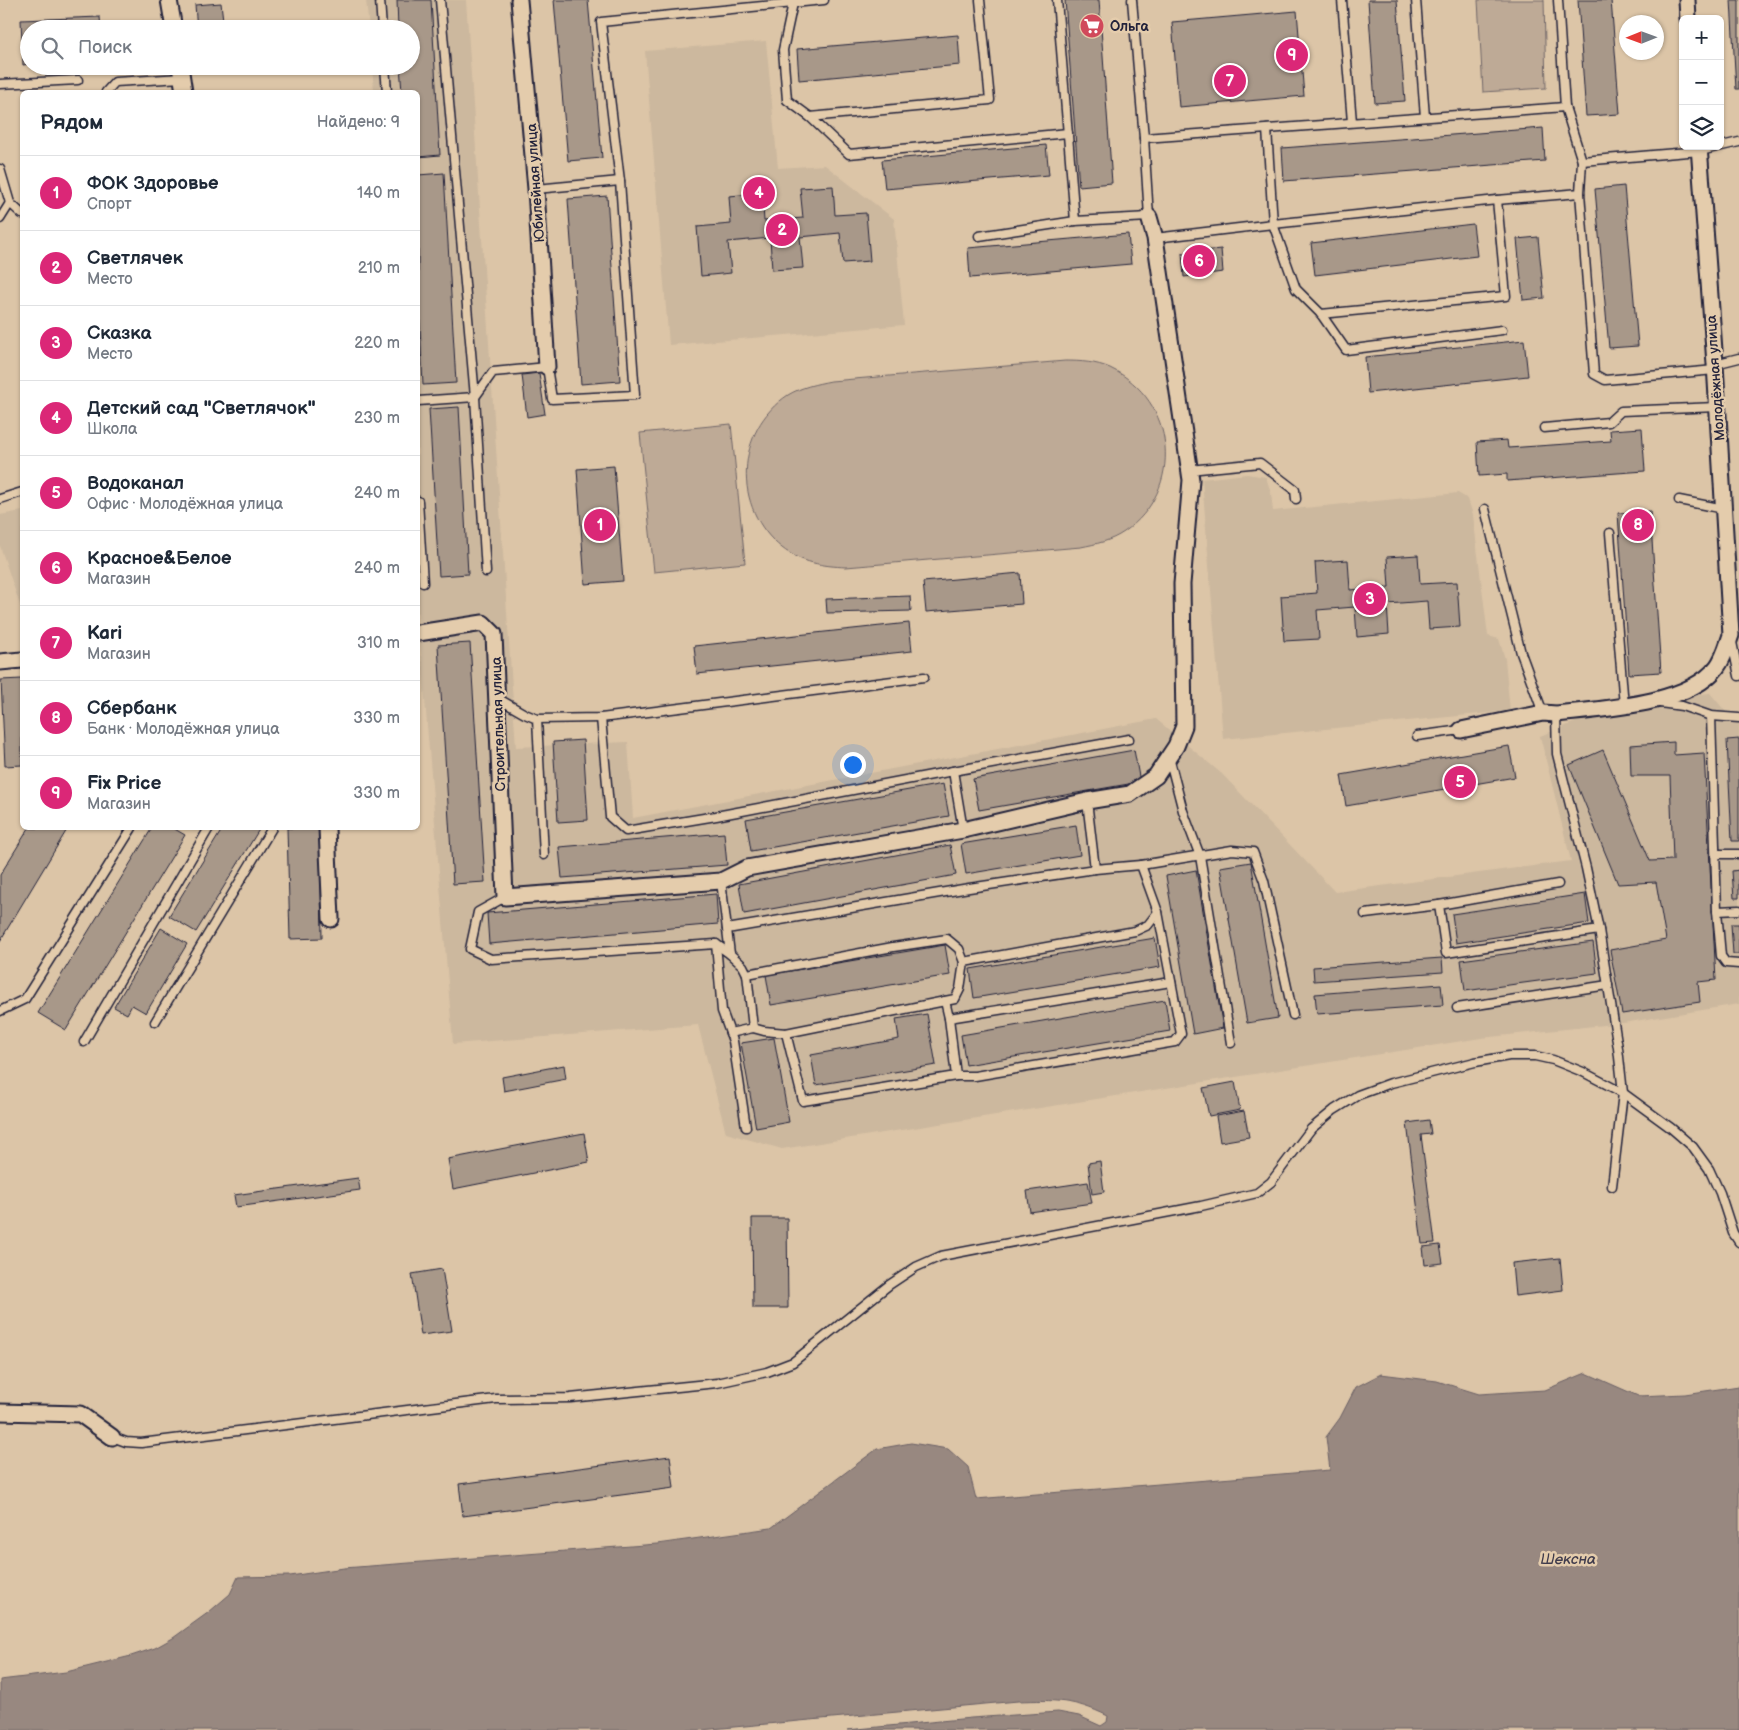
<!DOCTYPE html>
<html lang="ru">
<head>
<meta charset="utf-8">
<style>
	body { margin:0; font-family:"Balsamiq Sans",sans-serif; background:#f2f2f3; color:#1f2937 }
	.controls { position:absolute; right:15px; top:15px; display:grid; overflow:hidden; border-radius:8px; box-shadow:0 1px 4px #0004 }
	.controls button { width:45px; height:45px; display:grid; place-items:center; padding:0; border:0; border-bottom:1px solid #e0e1e3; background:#fff; color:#1f2937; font:25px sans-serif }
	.compass { position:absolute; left:1619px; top:15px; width:45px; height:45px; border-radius:50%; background:#fff; box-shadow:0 1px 4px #0004; rotate:269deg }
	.you { position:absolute; left:852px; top:764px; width:18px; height:18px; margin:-12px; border:4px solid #fff; border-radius:50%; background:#1a73e8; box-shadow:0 0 0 8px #1a73e833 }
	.badge { display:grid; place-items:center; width:32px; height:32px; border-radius:50%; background:#db2777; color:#fff; font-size:16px; font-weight:700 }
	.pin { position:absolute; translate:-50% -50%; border:2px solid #fff; box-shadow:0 1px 5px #0006 }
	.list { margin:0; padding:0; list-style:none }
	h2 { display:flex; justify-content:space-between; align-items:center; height:65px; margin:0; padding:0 20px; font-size:21px }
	h2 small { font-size:16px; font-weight:400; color:#747a83 }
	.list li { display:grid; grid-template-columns:32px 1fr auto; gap:15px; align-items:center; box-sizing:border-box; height:75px; padding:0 20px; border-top:1px solid #e0e1e3 }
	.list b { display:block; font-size:19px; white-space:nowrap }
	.list p { margin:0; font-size:16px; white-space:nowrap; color:#747a83 }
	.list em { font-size:16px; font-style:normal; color:#747a83 }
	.icon { flex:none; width:28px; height:28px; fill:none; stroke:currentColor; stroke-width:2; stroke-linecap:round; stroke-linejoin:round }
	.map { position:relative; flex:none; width:1739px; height:1730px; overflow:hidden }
	.search { position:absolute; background:#fff; box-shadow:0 1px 4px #0004; left:20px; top:20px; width:400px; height:55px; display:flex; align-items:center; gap:12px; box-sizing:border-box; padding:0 18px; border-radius:28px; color:#747a83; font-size:19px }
	.panel { position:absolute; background:#fff; box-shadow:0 1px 4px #0004; left:20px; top:90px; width:400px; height:740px; border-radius:8px }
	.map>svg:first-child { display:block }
	.built { fill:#ccb89e }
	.green { fill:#beaa96; stroke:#706668 }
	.water { fill:#988880; stroke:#695f64 }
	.building { fill:#a89889; stroke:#22223b }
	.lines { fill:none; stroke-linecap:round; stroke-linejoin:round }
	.lane-casing { stroke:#22223b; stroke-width:11 }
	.street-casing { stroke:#22223b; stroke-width:19 }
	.lane { stroke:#e4ccac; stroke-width:8 }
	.street { stroke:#e4ccac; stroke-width:15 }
	.labels { text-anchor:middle; stroke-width:5; stroke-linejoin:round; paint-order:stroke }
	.poi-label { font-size:14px; font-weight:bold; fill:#22223b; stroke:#e4ccac; text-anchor:start }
	.street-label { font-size:14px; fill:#22223b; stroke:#e4ccac }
	.water-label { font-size:15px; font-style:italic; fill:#403c4c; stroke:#e4ccac }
</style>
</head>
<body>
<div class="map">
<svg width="1739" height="1730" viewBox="0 0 1739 1730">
	<rect width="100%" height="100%" fill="#dcc5a7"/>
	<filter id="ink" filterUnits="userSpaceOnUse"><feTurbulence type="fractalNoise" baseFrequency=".02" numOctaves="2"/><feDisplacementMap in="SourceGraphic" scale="10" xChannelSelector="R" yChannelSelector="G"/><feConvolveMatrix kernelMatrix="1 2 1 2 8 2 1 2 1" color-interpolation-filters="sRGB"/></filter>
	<g filter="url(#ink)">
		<g class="built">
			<path d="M 366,0 L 466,0 L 516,747 L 628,742 L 633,818 L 1156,719 L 1222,774 L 1335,892 L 1571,861 L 1540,736 L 1629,701 L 1710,693 L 1726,712 L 1739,715 L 1739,1004 L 1623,1023 L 1481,1038 L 782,1149 L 726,1133 L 698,1025 L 453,1044 L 418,614 L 418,92 L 374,92 L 372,66 L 411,66 L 411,29 L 369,29 Z"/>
			<path d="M 766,41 L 778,168 L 825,165 L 894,219 L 904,325 L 669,345 L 645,51 Z"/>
			<path d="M 1247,474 L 1266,477 L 1271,493 L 1273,511 L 1458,493 L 1468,499 L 1473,515 L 1488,636 L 1499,639 L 1505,659 L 1510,711 L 1223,739 L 1202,479 Z"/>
			<path d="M 22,511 L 22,611 L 0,546 L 0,515 Z"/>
		</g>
		<g class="green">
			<path d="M 1478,0 L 1544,0 L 1546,88 L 1483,92 Z"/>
			<path d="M 1065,361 C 1081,361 1096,362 1110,368 C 1177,400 1185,490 1124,532 C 1111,541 1096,544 1081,547 L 846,567 C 823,566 801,563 782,548 C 732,509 735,430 788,395 C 801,387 816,384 831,381 Z"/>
			<path d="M 731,424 L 745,563 L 654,572 L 640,433 Z"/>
		</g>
		<path class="water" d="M 1586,1373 L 1638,1396 L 1685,1394 L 1739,1386 L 1739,1730 L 847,1730 L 971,1718 L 1058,1712 L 1079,1716 L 1101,1726 L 1107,1722 L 1108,1716 C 1073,1699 1056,1700 1018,1701 L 701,1730 L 0,1730 L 0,1680 L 66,1672 L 131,1656 L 155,1648 L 173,1638 L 209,1612 L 230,1594 L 238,1577 L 290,1576 L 344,1568 L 657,1544 L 771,1528 L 877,1449 L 911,1443 L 948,1449 L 968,1467 L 976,1499 L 1330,1470 L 1326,1437 L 1340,1418 L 1356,1387 L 1381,1374 L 1437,1381 L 1479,1394 L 1545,1390 Z"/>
		<g class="building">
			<path d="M 397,0 L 431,0 L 440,155 L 418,157 L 418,92 L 402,92 L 400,66 L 411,66 L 411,29 L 398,29 Z"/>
			<path d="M 554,0 L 588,0 L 602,158 L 568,161 Z"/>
			<path d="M 1065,0 L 1099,0 L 1112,183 L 1079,186 Z"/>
			<path d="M 1368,0 L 1397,0 L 1405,101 L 1375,103 Z"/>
			<path d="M 1578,0 L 1611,0 L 1620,114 L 1586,116 Z"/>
			<path d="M 1731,0 L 1739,0 L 1739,89 L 1736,89 Z"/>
			<path d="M 221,3 L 224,29 L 197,29 L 195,5 Z"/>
			<path d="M 1297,11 L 1304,96 L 1179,107 L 1172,22 Z"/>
			<path d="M 100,17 L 101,29 L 29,29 L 29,64 L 23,65 L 21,20 Z"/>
			<path d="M 958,35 L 960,65 L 799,80 L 797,49 Z"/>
			<path d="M 1543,128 L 1545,161 L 1284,181 L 1282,148 Z"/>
			<path d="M 1046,145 L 1049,175 L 885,189 L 882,160 Z"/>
			<path d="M 444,173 L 456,383 L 423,385 L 418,287 L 418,175 Z"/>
			<path d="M 833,186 L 835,215 L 866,213 L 870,261 L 843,263 L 840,233 L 800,237 L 803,268 L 772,270 L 770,238 L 728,242 L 731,273 L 701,276 L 697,227 L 731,224 L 729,196 L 762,193 L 764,221 L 803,218 L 800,188 Z"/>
			<path d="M 1624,186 L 1638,346 L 1609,348 L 1595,189 Z"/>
			<path d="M 607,196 L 620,381 L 581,384 L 568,199 Z"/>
			<path d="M 1473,224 L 1477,256 L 1315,275 L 1311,243 Z"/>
			<path d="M 1128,234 L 1131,264 L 970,278 L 968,248 Z"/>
			<path d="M 1538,237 L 1544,298 L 1523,300 L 1517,239 Z"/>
			<path d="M 1221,249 L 1223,272 L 1184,277 L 1182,253 Z"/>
			<path d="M 1524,340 L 1528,376 L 1368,393 L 1365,357 Z"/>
			<path d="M 539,373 L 545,414 L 527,417 L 522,375 Z"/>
			<path d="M 459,407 L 468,574 L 439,576 L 429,409 Z"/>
			<path d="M 1642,428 L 1645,471 L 1507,481 L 1507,474 L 1479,476 L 1477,442 L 1507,440 L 1508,448 L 1611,441 L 1610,430 Z"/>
			<path d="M 614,466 L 623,581 L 585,584 L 577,469 Z"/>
			<path d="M 1650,511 L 1661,672 L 1629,674 L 1618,513 Z"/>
			<path d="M 1418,555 L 1420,584 L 1457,582 L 1460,627 L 1429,629 L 1427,601 L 1387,604 L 1389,634 L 1357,637 L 1355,607 L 1317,610 L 1319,639 L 1284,641 L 1281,596 L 1317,593 L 1315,562 L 1348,560 L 1350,590 L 1389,587 L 1387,557 Z"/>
			<path d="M 1020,573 L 1022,604 L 926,612 L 923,582 Z"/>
			<path d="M 910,596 L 911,611 L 827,613 L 826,599 Z"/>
			<path d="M 909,623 L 912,651 L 697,674 L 694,646 Z"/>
			<path d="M 470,643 L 485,882 L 453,884 L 438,645 Z"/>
			<path d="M 22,679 L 22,765 L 5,766 L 1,680 Z"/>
			<path d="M 1739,739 L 1739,841 L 1732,841 L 1727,740 Z"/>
			<path d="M 583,740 L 588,820 L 558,822 L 553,742 Z"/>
			<path d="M 1674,742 L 1674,755 L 1704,753 L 1716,980 L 1698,982 L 1700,1002 L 1622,1014 L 1610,950 L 1666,940 L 1656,882 L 1618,884 L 1569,765 L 1603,750 L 1650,861 L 1673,860 L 1670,776 L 1631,776 L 1630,745 Z"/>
			<path d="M 1509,746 L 1515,777 L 1346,806 L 1341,775 Z"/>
			<path d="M 1134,750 L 1140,782 L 979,810 L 973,779 Z"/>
			<path d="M 943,784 L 949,816 L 751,851 L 746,819 Z"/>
			<path d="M 1076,825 L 1080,855 L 966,874 L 961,844 Z"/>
			<path d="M 29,828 L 68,828 L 0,941 L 0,875 Z"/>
			<path d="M 152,828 L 173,828 L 185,835 L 66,1030 L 38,1013 Z"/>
			<path d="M 223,828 L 260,828 L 196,932 L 169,916 Z"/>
			<path d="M 287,828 L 320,828 L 322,938 L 290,939 Z"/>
			<path d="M 724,833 L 727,865 L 562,878 L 559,847 Z"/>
			<path d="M 950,845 L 956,875 L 744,914 L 739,884 Z"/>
			<path d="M 1251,862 L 1278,1018 L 1247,1023 L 1220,867 Z"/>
			<path d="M 1196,870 L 1223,1028 L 1193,1034 L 1166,876 Z"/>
			<path d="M 1739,870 L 1739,898 L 1734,898 L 1732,871 Z"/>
			<path d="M 716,894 L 718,924 L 489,944 L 487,913 Z"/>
			<path d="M 1585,894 L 1589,923 L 1456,943 L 1452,914 Z"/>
			<path d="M 1731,924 L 1739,924 L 1739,954 L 1733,954 Z"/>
			<path d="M 161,928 L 187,944 L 146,1013 L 132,1005 L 127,1014 L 114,1007 Z"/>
			<path d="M 1155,938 L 1160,967 L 974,998 L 970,969 Z"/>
			<path d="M 1593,942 L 1597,973 L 1465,991 L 1461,960 Z"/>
			<path d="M 945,945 L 950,975 L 771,1005 L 766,975 Z"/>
			<path d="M 1442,958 L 1443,972 L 1314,981 L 1313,967 Z"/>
			<path d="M 1441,984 L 1443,1005 L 1317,1014 L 1315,994 Z"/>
			<path d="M 1165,1000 L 1170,1031 L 966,1065 L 961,1035 Z"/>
			<path d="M 927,1014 L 936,1065 L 816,1085 L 811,1055 L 899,1039 L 896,1019 Z"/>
			<path d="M 774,1038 L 789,1122 L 756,1128 L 741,1043 Z"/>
			<path d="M 564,1065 L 566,1079 L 504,1091 L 502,1077 Z"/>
			<path d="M 1235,1082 L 1240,1110 L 1209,1116 L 1203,1088 Z"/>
			<path d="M 1244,1111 L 1249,1137 L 1220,1142 L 1216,1116 Z"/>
			<path d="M 1429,1120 L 1431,1134 L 1421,1135 L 1435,1243 L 1422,1244 L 1407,1123 Z"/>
			<path d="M 584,1133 L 589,1162 L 453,1189 L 448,1159 Z"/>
			<path d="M 1100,1161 L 1104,1192 L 1092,1194 L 1088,1163 Z"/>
			<path d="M 358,1178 L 360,1190 L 236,1207 L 234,1195 Z"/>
			<path d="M 1088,1182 L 1092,1203 L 1030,1212 L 1027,1191 Z"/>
			<path d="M 752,1218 L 787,1218 L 788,1308 L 753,1308 Z"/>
			<path d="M 1440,1245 L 1443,1263 L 1425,1265 L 1423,1247 Z"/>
			<path d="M 1560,1258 L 1563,1290 L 1515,1296 L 1512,1263 Z"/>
			<path d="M 442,1269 L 452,1331 L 421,1335 L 412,1274 Z"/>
			<path d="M 670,1456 L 674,1488 L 463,1516 L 459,1484 Z"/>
		</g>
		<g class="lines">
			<defs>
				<g id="lane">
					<path d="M 380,0 L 382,29"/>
					<path d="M 440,0 L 475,397 L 486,572"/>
					<path d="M 1057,0 L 1075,221 L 1149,217 L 1144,138 L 1132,0"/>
					<path d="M 1342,0 L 1352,122"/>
					<path d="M 1416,0 L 1425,117"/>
					<path d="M 1558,0 L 1565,107"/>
					<path d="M 793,3 L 783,50 L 787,100 L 810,117 L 990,100 L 980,0"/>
					<path d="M 385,66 L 387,92"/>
					<path d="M 0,84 L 78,80"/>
					<path d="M 106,92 L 115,82 L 182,78"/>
					<path d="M 810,117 L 849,154 L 1068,133"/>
					<path d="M 1267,129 L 1273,224 L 1497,200 L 1580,193 L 1582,161 L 1700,151 L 1739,142"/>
					<path d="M 1144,138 L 1565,107 L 1582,161"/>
					<path d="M 0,169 L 10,203 L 22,214"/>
					<path d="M 536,189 L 620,181"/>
					<path d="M 1580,193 L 1594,374 L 1605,380 L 1715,370"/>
					<path d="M 0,219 L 10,203"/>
					<path d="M 979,236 L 1075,221"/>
					<path d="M 1155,238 L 1273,224 L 1296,289 L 1321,314 L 1346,350 L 1502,330"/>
					<path d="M 1321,314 L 1506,296 L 1497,200"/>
					<path d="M 1715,364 L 1739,358"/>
					<path d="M 418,401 L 475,397 L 493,372 L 547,367 L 552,399 L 635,395 L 620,181 L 601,22 L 824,0"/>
					<path d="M 1544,428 L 1609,422 L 1621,411 L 1717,407"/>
					<path d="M 1189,470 L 1260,463 L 1295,490 L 1296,499"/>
					<path d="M 0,499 L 22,492"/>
					<path d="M 1679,500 L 1724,509"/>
					<path d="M 418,501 L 423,583"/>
					<path d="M 1485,509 L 1521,653 L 1543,713"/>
					<path d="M 1610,533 L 1624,706"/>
					<path d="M 1732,642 L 1739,676"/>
					<path d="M 497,698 L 525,714 L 537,719 L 601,718 L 924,677"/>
					<path d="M 1660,703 L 1682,706 L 1711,716 L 1717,911 L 1721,956 L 1726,963 L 1739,964"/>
					<path d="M 1556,714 L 1557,754 L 1586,868 L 1599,930 L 1618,1048 L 1623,1093 L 1612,1186"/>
					<path d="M 1711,716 L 1739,718"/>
					<path d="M 601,718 L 610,817 L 626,831 L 716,816 L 953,771 L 963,830"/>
					<path d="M 537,719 L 544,855"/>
					<path d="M 1417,736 L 1461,730"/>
					<path d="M 1169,757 L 1183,811 L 1200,856 L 1231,1043"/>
					<path d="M 953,771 L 1129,739"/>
					<path d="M 1716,854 L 1739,854"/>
					<path d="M 1095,869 L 1141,865"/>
					<path d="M 1558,884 L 1439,905 L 1446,953 L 1599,930"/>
					<path d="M 505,897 L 478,912 L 470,949 L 491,959 L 716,944 L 730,954 L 721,881"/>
					<path d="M 1717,911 L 1739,910"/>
					<path d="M 1365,914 L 1439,905"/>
					<path d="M 727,929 L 969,888 L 1095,869 L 1087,801"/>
					<path d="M 716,944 L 722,1011 L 733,1041 L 746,1127"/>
					<path d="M 730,954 L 743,966 L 747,974 L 893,947 L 947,939 L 959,949 L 964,962 L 1135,931 L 1148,925 L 1158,912 L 1141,865 L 1232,850 L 1253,852 L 1264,881 L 1293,1015"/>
					<path d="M 1457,1008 L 1608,985"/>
					<path d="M 0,1011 L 25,999 L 132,828"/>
					<path d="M 949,1018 L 945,1001 L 955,999 L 960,989 L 964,962"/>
					<path d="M 155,1022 L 272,828"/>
					<path d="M 753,1028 L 764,1031 L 786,1033 L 803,1101 L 956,1076 L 975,1076 L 1175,1042 L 1181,1034 L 1158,912"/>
					<path d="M 730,1033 L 753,1028 L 747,974"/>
					<path d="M 786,1033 L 945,1001"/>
					<path d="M 84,1042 L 209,828"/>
					<path d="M 956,1076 L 949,1018 L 1171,982"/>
					<path d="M 112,1437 L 126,1442 L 141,1443 L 496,1399 L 570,1398 L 717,1383 L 767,1372 L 793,1362 L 889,1285 L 916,1267 L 941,1256 L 1201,1206 L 1257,1193 L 1271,1182 L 1311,1129 L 1334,1110 L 1358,1095 L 1391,1083 L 1475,1062 L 1509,1056 L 1535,1056 L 1553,1060 L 1583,1072 L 1623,1093 L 1671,1128 L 1693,1147 L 1709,1169 L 1720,1193 L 1733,1233 L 1739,1242"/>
				</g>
				<g id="street">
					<path d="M 169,0 L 174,29"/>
					<path d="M 519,0 L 536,189 L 547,367"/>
					<path d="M 1687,0 L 1688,19"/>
					<path d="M 180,66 L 184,92"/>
					<path d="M 418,633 L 483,623 L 494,634 L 505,897 L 721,881 L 747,868 L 963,830 L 1087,801 L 1130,794 L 1156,776 L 1176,746 L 1184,726 L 1182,584 L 1191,480 L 1155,238 L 1149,217"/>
					<path d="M 0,662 L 22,660"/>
					<path d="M 1461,730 L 1543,713 L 1556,714 C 1601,709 1689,705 1717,667 C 1724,658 1727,646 1731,635 L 1715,364 L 1699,146"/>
					<path d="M 327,828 L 331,919"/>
					<path d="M 0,1412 L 80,1414 L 112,1437"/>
				</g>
			</defs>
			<use href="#lane" class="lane-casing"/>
			<use href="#street" class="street-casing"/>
			<use href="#lane" class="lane"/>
			<use href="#street" class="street"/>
		</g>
	</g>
	<defs>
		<symbol id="supermarket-disc" viewBox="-11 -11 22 22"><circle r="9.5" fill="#d1495b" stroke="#e4ccac"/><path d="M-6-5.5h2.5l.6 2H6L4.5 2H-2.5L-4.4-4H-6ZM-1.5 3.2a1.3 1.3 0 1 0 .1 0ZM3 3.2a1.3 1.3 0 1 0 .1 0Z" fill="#fff"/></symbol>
	</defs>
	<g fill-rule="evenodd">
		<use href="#supermarket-disc" x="1078" y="12" width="28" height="28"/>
	</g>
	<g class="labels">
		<g class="poi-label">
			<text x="1110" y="31">Ольга</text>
		</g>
		<g class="street-label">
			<text transform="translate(535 183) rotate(-94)" y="5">Юбилейная улица</text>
			<text transform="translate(1715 378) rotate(-94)" y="5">Молодёжная улица</text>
			<text transform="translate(498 724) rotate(-92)" y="5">Строительная улица</text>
		</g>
		<g class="water-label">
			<text x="1568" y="1564">Шексна</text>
		</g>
	</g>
</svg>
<div class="controls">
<button>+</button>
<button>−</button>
<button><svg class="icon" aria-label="layers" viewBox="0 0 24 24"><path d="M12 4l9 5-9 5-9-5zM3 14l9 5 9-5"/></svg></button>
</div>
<svg class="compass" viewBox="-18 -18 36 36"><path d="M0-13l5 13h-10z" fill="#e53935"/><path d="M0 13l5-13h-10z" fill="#747a83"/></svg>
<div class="you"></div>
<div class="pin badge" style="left:600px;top:525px">1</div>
<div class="pin badge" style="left:782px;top:230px">2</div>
<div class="pin badge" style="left:1370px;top:599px">3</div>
<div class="pin badge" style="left:759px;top:193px">4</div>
<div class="pin badge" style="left:1460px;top:782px">5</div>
<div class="pin badge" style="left:1199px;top:261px">6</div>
<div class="pin badge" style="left:1230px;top:81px">7</div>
<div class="pin badge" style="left:1638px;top:525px">8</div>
<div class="pin badge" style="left:1292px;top:55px">9</div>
<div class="search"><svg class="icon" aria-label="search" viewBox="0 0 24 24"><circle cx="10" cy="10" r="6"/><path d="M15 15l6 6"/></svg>Поиск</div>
<section class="panel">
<h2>Рядом<small>Найдено: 9</small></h2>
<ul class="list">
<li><span class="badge">1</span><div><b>ФОК Здоровье</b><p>Спорт</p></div><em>140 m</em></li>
<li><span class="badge">2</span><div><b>Светлячек</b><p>Место</p></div><em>210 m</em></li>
<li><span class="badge">3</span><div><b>Сказка</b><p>Место</p></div><em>220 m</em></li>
<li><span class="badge">4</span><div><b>Детский сад &quot;Светлячок&quot;</b><p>Школа</p></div><em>230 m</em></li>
<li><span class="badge">5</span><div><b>Водоканал</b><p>Офис · Молодёжная улица</p></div><em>240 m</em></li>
<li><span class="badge">6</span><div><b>Красное&amp;Белое</b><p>Магазин</p></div><em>240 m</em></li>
<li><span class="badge">7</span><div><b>Kari</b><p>Магазин</p></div><em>310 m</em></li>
<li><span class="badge">8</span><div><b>Сбербанк</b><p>Банк · Молодёжная улица</p></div><em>330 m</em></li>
<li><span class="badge">9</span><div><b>Fix Price</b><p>Магазин</p></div><em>330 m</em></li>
</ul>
</section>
</div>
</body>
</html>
